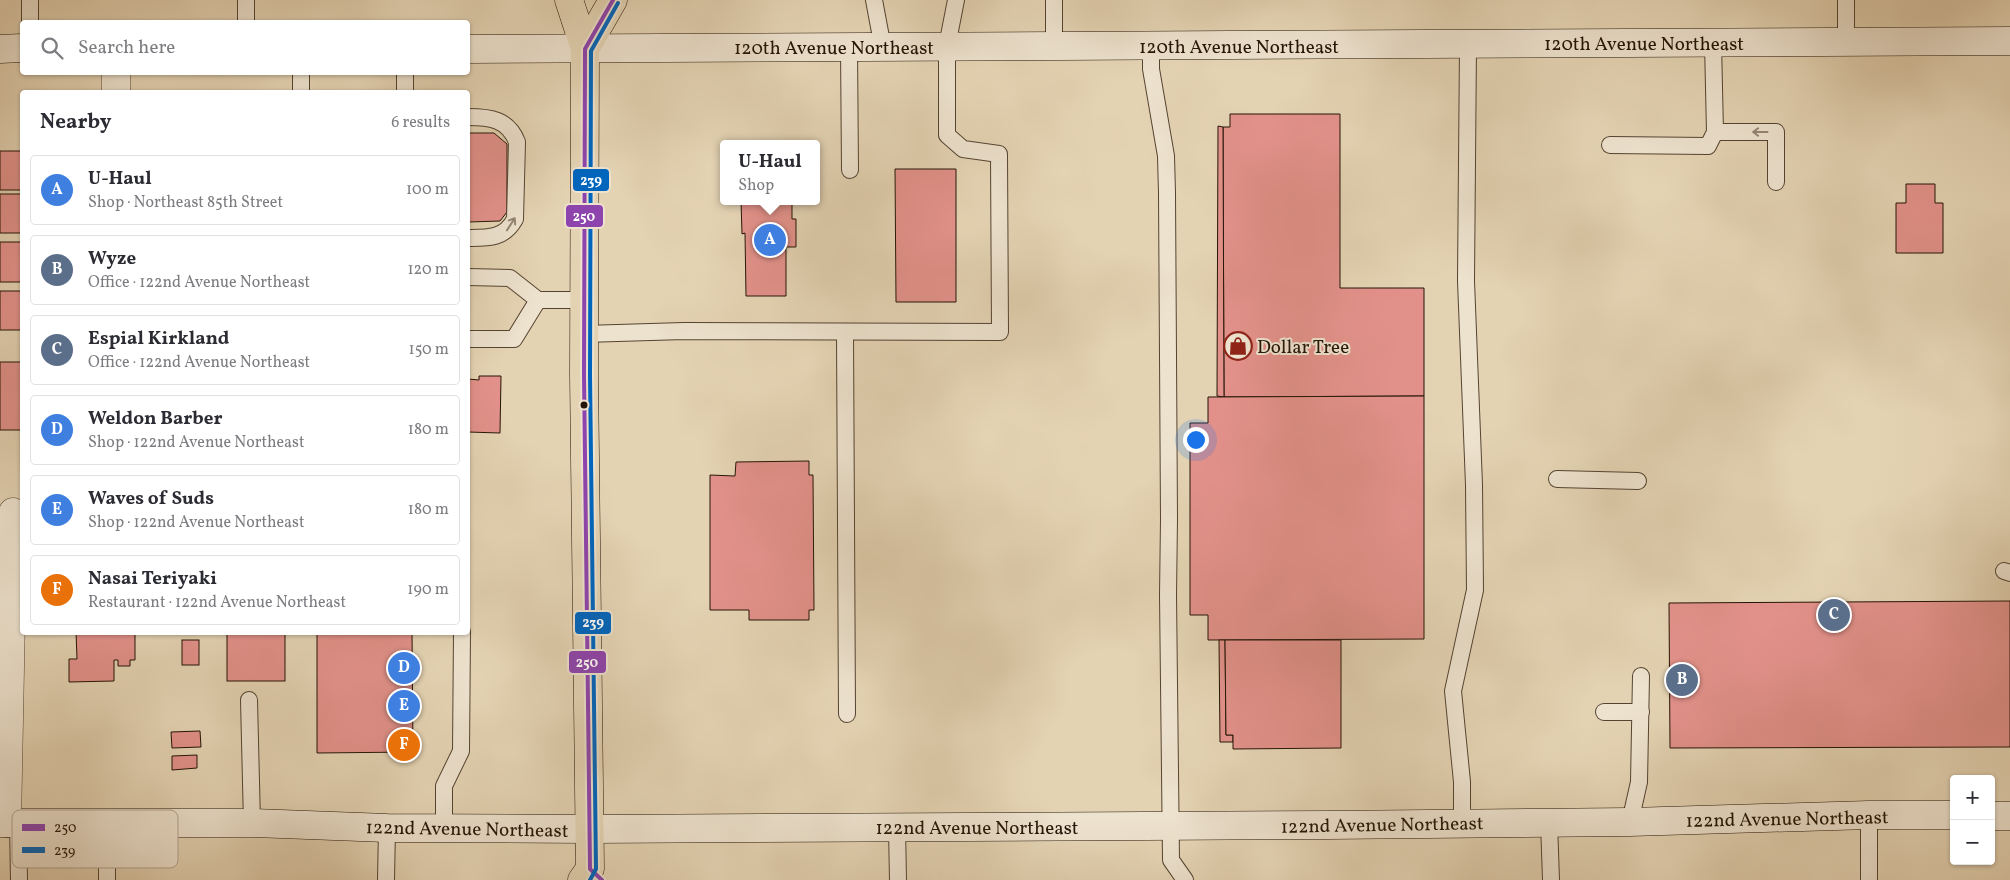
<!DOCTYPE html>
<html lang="en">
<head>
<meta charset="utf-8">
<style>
	body { margin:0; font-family:Vollkorn,serif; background:#f7f7f7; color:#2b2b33 }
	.controls { position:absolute; right:15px; bottom:15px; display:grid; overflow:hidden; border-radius:5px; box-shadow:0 1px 4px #0004 }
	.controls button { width:45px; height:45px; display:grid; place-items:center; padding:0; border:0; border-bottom:1px solid #e1e1e2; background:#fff; color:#2b2b33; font:25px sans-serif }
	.you { position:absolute; left:1195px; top:439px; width:18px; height:18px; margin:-12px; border:4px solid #fff; border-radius:50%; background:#1a73e8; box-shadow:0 0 0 8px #1a73e833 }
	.badge { display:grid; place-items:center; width:32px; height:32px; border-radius:50%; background:#b45309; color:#fff; font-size:16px; font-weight:700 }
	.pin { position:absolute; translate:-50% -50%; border:2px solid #fff; box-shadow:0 1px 5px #0006 }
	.popup { position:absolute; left:720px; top:140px; width:100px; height:65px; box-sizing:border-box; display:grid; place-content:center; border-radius:5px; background:#fff; filter:drop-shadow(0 1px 4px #0005); font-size:16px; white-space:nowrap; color:#7c7c81 }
	.popup b { font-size:19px; color:#2b2b33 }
	.popup::after { content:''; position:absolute; left:50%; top:100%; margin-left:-10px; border:10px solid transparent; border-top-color:#fff }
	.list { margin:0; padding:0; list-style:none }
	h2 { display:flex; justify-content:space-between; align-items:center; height:65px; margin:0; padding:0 20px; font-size:21px }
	h2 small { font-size:16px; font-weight:400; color:#7c7c81 }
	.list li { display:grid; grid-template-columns:32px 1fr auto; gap:15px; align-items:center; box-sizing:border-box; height:70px; margin:0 10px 10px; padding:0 10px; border:1px solid #e1e1e2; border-radius:5px }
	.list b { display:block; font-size:19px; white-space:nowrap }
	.list p { margin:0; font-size:16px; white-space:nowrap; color:#7c7c81 }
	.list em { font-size:16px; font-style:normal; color:#7c7c81 }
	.icon { flex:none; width:28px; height:28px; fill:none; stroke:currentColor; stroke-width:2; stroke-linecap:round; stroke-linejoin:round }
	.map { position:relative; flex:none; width:2010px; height:880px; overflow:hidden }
	.search { position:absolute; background:#fff; box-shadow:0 1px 4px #0004; left:20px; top:20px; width:450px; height:55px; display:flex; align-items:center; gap:12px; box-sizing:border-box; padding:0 18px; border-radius:5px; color:#7c7c81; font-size:19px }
	.panel { position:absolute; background:#fff; box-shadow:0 1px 4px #0004; left:20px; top:90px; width:450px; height:545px; border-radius:5px }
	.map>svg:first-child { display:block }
	.building { fill:#e2918a; stroke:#251507 }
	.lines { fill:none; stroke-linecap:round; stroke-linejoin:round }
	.lane-casing { stroke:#554432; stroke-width:18 }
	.street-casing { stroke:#554432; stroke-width:29 }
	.secondary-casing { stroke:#251507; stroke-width:29 }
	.primary-casing { stroke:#251507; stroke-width:29 }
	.lane { stroke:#ede2ce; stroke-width:16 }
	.street { stroke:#ede2ce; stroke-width:28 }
	.secondary { stroke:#ede2ce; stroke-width:28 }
	.primary { stroke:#e4d3b3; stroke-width:28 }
	.bus-1-casing { stroke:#ede2ce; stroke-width:8 }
	.bus-2-casing { stroke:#ede2ce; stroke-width:8 }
	.bus-1 { stroke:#8e44ad; stroke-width:4 }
	.bus-2 { stroke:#0065bd; stroke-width:4 }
	.oneway { stroke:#938674 }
	.bus-dot { fill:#251507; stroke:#ede2ce; stroke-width:2 }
	.labels { text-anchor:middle; stroke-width:4; stroke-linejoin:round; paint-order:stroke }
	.street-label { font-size:19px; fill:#251507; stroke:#ede2ce }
	.poi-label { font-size:19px; fill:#251507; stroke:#ede2ce; text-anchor:start }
	.key { fill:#ede2ce; stroke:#b1a492; stroke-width:1 }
	.key-label { font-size:14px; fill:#251507 }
	.line-badge { stroke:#ede2ce; stroke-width:2 }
	.badge-label { font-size:14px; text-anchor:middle; font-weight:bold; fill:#fff }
</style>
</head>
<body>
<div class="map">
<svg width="2010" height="880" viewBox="0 0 2010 880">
	<rect width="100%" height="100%" fill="#e4d3b3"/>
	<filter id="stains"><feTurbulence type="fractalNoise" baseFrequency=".004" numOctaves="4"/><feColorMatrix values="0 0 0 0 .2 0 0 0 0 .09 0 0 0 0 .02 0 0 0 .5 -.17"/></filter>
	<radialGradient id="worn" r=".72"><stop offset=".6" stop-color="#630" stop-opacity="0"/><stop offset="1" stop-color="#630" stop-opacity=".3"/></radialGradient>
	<g class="building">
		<path d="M 1230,114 L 1340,114 L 1340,288 L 1424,288 L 1424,396 L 1224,397 L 1223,127 L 1230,127 Z"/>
		<path d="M 1218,126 L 1223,127 L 1224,397 L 1217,396 Z"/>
		<path d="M 468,129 L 469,133 L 494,133 L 507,144 L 507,212 L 500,221 L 468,222 Z"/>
		<rect x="0" y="151" width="22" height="39"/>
		<path d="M 895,169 L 956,169 L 956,302 L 896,302 Z"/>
		<path d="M 1906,184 L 1935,184 L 1935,203 L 1943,203 L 1943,253 L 1896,253 L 1896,203 L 1906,203 Z"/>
		<rect x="0" y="194" width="22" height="39"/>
		<path d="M 741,201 L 792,201 L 792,219 L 796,219 L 796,247 L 786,247 L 786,296 L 746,296 L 745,233 L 742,234 Z"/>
		<rect x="0" y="242" width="22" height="40"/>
		<rect x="0" y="291" width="22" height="39"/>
		<rect x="0" y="362" width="22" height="68"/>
		<path d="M 479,376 L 501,376 L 500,433 L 468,432 L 468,379 L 479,380 Z"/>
		<path d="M 1424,396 L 1424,639 L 1208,640 L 1208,615 L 1190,615 L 1190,423 L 1208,423 L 1208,397 Z"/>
		<path d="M 809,461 L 809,475 L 813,475 L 814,610 L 809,610 L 809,620 L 749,620 L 749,610 L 710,610 L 710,475 L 735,476 L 736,462 Z"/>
		<path d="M 2010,601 L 2010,747 L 1670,748 L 1669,603 Z"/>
		<path d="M 76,632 L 135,632 L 135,660 L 130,660 L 130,666 L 118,666 L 118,660 L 114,660 L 114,681 L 69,682 L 69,659 L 77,659 Z"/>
		<rect x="227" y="632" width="58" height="49"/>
		<path d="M 317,632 L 412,632 L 413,752 L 317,753 Z"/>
		<rect x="182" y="640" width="17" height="25"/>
		<path d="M 1219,640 L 1225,640 L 1226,735 L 1233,735 L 1233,742 L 1220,742 Z"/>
		<path d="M 1225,640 L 1341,640 L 1341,748 L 1233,749 L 1233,735 L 1226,735 Z"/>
		<path d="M 200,731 L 201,747 L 172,748 L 171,732 Z"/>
		<path d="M 197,755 L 197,768 L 172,770 L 172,756 Z"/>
	</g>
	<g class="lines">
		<defs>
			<g id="lane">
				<path d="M 30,0 L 30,22"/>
				<path d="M 246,0 L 246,22"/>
				<path d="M 874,0 L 883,48"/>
				<path d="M 1846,0 L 1846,42"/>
				<path d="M 1054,47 L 1054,0"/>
				<path d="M 1151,47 L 1151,69 L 1166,156 L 1167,193 L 1169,519 L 1168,595 L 1171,860 L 1185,880"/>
				<path d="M 849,48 L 850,170"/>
				<path d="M 301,92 L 301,72"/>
				<path d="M 405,92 L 405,72"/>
				<path d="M 468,117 C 490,117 508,119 517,142 L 515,219 C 504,239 488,238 468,238"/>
				<path d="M 1715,132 L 1776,132 L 1776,182"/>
				<path d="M 1610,145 L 1708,146 L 1715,132 L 1713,43"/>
				<path d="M 468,277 L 510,278 L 538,300 L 584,300"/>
				<path d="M 845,332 L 847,714"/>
				<path d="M 584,334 L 684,331 L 1000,332 L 999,154 L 963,149 L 947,135 L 947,46 L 956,0"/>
				<path d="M 468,339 L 514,339 L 538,300"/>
				<path d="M 1557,479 L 1638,481"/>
				<path d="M 2004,571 L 2010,573"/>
				<path d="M 249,700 L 252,823"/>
				<path d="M 1604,712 L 1641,712"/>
				<path d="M 1549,822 L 1551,880"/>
				<path d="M 1630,822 L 1639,782 L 1641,676"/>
				<path d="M 18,823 L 19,880"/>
				<path d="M 1462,823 L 1462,782 L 1453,691 L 1475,590 L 1474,485 L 1466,281 L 1468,45"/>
				<path d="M 444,828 L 444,786 L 461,751 L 462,632"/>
				<path d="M 897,828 L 898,880"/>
				<path d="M 107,880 L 107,823"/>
				<path d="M 386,880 L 387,828"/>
				<path d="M 1869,880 L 1869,815"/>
			</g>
			<g id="street">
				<path d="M 116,72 L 116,92"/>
				<path d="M 7,823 L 13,512"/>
			</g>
			<g id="secondary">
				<path d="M 0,49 L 22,48"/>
				<path d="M 468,49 L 2010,41"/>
				<path d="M 1991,816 L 2010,816"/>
				<path d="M 0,823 L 252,823 L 387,828 L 590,829 L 1329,825 L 1630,822 L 1869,815 L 1954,815"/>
			</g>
			<g id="primary">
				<path d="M 569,0 L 585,49 L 584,375 L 590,869 L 582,880"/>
				<path d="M 585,49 L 613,0"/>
			</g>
		</defs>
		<use href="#lane" class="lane-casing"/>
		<use href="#street" class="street-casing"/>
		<use href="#secondary" class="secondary-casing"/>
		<use href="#primary" class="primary-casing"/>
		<use href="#lane" class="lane"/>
		<use href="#street" class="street"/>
		<use href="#secondary" class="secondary"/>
		<use href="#primary" class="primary"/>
		<defs>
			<path id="bus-1" d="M 602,880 L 590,869 L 584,375 L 585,49 L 613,0"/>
			<path id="bus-2" d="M 590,880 L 596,869 L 590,375 L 591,51 L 618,3"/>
		</defs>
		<use href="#bus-1" class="bus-1-casing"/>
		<use href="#bus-2" class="bus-2-casing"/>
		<use href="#bus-1" class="bus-1"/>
		<use href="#bus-2" class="bus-2"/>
	</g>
	<defs><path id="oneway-shaft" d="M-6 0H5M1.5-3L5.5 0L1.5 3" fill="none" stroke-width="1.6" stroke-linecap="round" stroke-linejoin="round" transform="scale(1.25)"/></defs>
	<g class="oneway">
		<use href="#oneway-shaft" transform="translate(1760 132) rotate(-180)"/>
		<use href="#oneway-shaft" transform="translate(511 224) rotate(-57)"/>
	</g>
	<defs>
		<symbol id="shop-ring" viewBox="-11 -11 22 22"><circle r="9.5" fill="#ede2ce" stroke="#8f2418" stroke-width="1.5"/><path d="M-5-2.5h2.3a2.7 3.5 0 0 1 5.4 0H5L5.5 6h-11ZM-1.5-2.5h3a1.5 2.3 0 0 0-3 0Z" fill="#8f2418"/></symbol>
	</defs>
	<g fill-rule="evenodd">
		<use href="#shop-ring" x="1222" y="330" width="32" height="32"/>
	</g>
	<circle class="bus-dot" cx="584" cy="405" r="4.5"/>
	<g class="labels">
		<g class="street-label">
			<text x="1644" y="50">120th Avenue Northeast</text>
			<text x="1239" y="53">120th Avenue Northeast</text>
			<text x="834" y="54">120th Avenue Northeast</text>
			<text transform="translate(1787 818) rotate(-1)" y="7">122nd Avenue Northeast</text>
			<text transform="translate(1382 824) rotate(-1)" y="7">122nd Avenue Northeast</text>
			<text x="977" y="834">122nd Avenue Northeast</text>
			<text transform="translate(467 828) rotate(1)" y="7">122nd Avenue Northeast</text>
		</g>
		<g class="poi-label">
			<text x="1257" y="353">Dollar Tree</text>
		</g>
	</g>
	<rect x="12" y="810" width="166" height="58" rx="8" class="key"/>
	<rect x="22" y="824" width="23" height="7" fill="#8e44ad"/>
	<rect x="22" y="847" width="23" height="6" fill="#0065bd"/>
	<g class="key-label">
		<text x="54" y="832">250</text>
		<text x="54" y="855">239</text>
	</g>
	<g class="line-badge">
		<rect x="572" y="168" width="38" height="24" rx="5" fill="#0065bd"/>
		<rect x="565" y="204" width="39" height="24" rx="5" fill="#8e44ad"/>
		<rect x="574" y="611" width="38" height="24" rx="5" fill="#0065bd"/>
		<rect x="568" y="650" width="39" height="24" rx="5" fill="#8e44ad"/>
	</g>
	<g class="badge-label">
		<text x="591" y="185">239</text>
		<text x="584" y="221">250</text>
		<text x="593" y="627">239</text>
		<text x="587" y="667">250</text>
	</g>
	<rect width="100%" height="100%" filter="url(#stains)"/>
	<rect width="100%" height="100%" fill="url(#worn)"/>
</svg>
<div class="controls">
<button>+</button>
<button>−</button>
</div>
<div class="you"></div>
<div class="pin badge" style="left:770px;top:240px;background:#3f7fe0">A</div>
<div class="popup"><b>U-Haul</b>Shop</div>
<div class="pin badge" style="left:1682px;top:680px;background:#5c6f8a">B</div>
<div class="pin badge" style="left:1834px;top:615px;background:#5c6f8a">C</div>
<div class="pin badge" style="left:404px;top:668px;background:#3f7fe0">D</div>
<div class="pin badge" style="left:404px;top:706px;background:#3f7fe0">E</div>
<div class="pin badge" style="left:404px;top:745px;background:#e8710a">F</div>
<div class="search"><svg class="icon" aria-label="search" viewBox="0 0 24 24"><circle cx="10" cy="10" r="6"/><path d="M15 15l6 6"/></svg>Search here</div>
<section class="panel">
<h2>Nearby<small>6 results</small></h2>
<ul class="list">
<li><span class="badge" style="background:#3f7fe0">A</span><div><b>U-Haul</b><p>Shop · Northeast 85th Street</p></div><em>100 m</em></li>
<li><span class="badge" style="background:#5c6f8a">B</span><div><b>Wyze</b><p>Office · 122nd Avenue Northeast</p></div><em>120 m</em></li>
<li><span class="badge" style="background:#5c6f8a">C</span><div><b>Espial Kirkland</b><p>Office · 122nd Avenue Northeast</p></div><em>150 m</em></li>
<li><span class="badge" style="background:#3f7fe0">D</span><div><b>Weldon Barber</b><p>Shop · 122nd Avenue Northeast</p></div><em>180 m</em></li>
<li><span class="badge" style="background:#3f7fe0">E</span><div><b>Waves of Suds</b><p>Shop · 122nd Avenue Northeast</p></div><em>180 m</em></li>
<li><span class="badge" style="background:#e8710a">F</span><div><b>Nasai Teriyaki</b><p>Restaurant · 122nd Avenue Northeast</p></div><em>190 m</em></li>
</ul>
</section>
</div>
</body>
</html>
